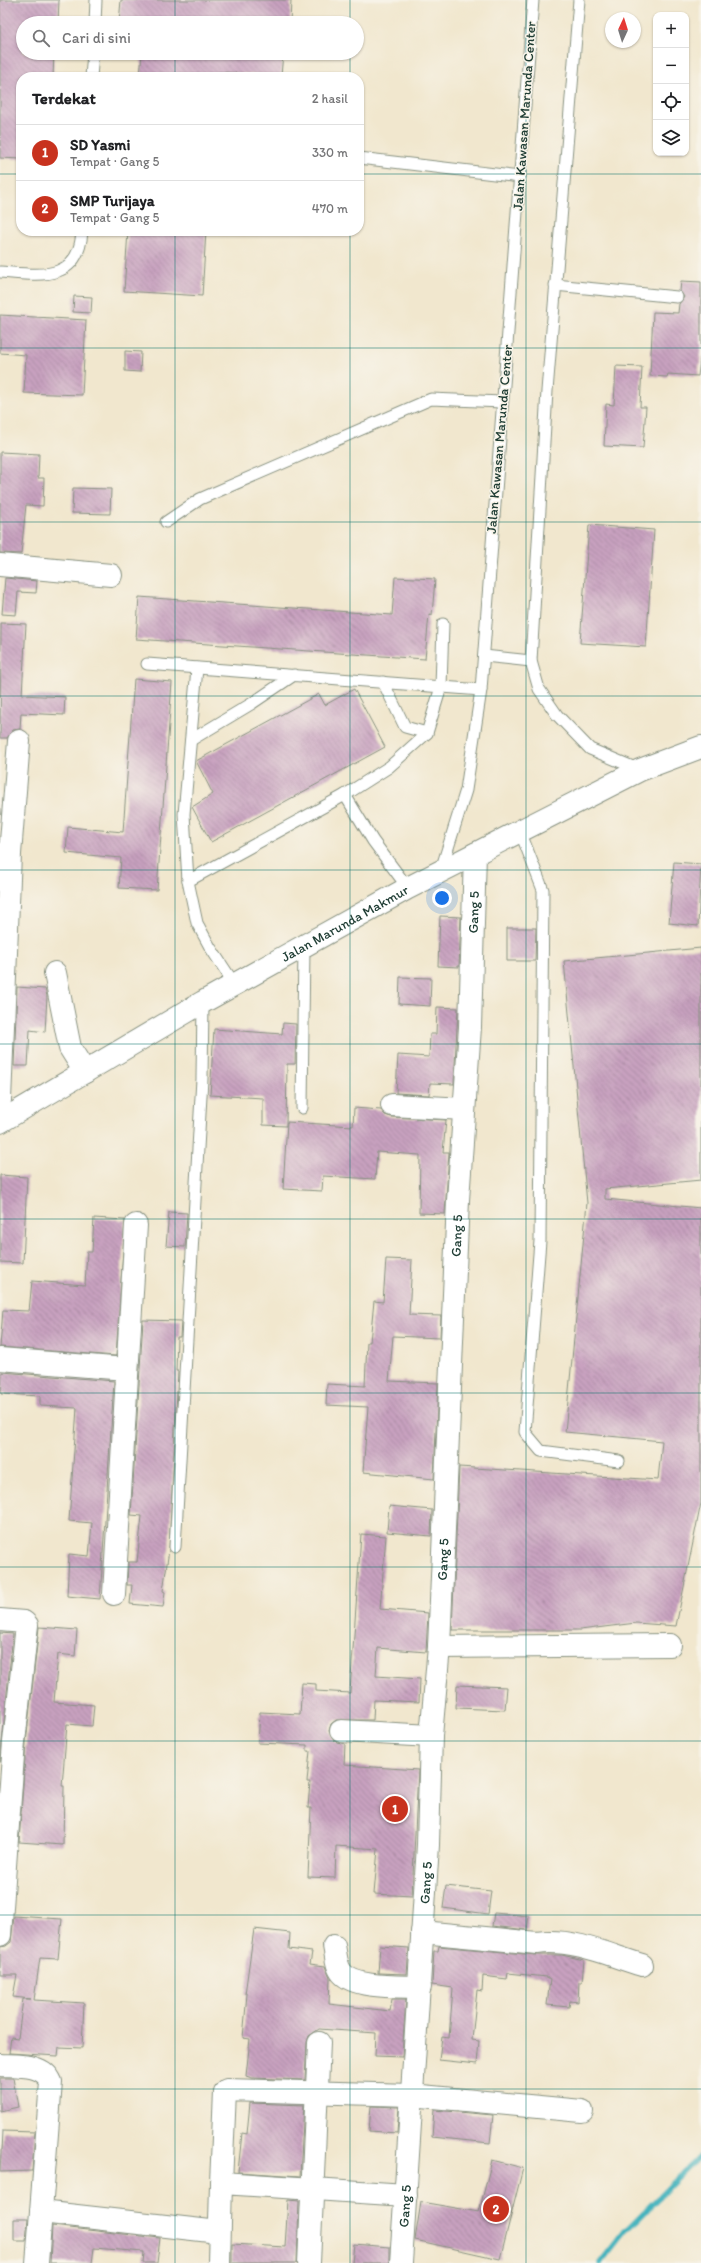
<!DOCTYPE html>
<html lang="id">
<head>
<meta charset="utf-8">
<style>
	body { margin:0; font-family:Itim,sans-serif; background:#f2f2f2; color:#202124 }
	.controls { position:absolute; right:12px; top:12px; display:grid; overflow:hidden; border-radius:8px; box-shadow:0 1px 3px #0004 }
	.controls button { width:36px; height:36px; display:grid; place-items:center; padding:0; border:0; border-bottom:1px solid #e0e0e0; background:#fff; color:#202124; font:20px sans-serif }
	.compass { position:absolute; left:605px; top:12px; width:36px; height:36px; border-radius:50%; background:#fff; box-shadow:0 1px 3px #0004; rotate:4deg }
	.you { position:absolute; left:442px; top:898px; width:14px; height:14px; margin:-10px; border:3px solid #fff; border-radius:50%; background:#1a73e8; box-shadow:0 0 0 6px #1a73e833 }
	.badge { display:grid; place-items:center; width:26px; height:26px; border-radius:50%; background:#c8321e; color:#fff; font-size:13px; font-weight:700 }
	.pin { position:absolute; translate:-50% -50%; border:2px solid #fff; box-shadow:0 1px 4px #0006 }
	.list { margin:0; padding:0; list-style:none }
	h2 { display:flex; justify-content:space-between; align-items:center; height:52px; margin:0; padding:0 16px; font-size:17px }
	h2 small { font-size:13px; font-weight:400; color:#757577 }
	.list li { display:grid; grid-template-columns:26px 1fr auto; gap:12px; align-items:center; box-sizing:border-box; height:56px; padding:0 16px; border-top:1px solid #e0e0e0 }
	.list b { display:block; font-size:15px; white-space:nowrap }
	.list p { margin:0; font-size:13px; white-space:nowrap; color:#757577 }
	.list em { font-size:13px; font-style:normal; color:#757577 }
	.icon { flex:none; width:22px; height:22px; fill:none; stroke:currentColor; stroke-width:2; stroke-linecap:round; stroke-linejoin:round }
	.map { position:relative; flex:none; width:701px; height:2263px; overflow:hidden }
	.search { position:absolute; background:#fff; box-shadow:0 1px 3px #0004; left:16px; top:16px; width:348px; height:44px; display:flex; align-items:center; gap:10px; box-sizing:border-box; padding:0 14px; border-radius:22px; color:#757577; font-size:15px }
	.panel { position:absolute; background:#fff; box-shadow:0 1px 3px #0004; left:16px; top:72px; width:348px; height:164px; border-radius:16px }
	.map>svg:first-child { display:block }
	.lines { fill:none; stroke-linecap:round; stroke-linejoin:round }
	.stream { stroke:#45b4be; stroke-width:5.5 }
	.building { fill:url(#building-back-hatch) }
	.service-casing { stroke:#889281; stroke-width:13 }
	.minor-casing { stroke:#889281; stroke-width:24 }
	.primary-casing { stroke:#889281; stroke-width:24 }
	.service { stroke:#fff; stroke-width:11 }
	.minor { stroke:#fff; stroke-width:22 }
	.primary { stroke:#fff; stroke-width:22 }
	.grid { fill:none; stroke:#0f766e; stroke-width:1; stroke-opacity:0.55 }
	.labels { text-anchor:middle; stroke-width:3; stroke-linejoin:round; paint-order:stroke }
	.street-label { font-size:14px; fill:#1f3d34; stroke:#f7f3e8 }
</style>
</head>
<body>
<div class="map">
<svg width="701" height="2263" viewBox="0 0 701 2263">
	<defs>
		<pattern id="building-back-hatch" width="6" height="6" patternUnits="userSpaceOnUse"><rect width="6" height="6" fill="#c8a1bf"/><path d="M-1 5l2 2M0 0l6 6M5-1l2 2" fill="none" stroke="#a2849c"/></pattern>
	</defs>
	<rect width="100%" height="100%" fill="#f7f3e8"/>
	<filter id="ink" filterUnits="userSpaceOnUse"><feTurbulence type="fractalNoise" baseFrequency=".025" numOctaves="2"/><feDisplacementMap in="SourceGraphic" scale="8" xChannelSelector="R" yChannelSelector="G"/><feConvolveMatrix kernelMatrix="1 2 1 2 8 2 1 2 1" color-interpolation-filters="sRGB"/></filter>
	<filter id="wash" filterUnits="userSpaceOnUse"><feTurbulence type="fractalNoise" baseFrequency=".012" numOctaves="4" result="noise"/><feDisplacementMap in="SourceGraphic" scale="16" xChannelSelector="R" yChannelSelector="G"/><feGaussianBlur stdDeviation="0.9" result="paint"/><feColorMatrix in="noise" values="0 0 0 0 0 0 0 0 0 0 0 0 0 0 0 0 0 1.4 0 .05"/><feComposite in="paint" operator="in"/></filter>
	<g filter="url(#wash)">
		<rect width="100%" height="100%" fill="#f1e7ce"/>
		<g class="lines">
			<path class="stream" d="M 600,2263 L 625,2231 L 701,2155"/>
		</g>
		<g id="blocks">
			<g class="building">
				<path d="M 0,0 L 59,0 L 58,23 L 23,23 L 23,53 L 54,53 L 53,77 L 21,77 L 21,159 L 0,158 Z"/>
				<path d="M 121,0 L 291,0 L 290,23 L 119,23 Z"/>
				<path d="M 142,53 L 283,53 L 281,76 L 219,72 L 219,77 L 140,77 Z"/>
				<path d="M 128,231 L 206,231 L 202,296 L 124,291 Z"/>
				<path d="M 681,281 L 701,282 L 701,352 L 698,376 L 668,374 L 667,377 L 650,376 L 653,312 L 678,313 L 679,304 L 684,297 L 680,291 Z"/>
				<path d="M 74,296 L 92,297 L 91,313 L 73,312 Z"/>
				<path d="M 0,315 L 86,320 L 82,395 L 24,393 L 26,355 L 0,353 Z"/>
				<path d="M 125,351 L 141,352 L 140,372 L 125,371 Z"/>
				<path d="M 616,366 L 642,367 L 640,407 L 646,407 L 643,448 L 604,446 L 606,404 L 614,405 Z"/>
				<path d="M 0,452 L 39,454 L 38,478 L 44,478 L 43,506 L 26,505 L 21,554 L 0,553 Z"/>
				<path d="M 73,488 L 111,489 L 110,514 L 72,513 Z"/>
				<path d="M 589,525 L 654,530 L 646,647 L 580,643 Z"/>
				<path d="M 395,577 L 435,579 L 432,615 L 429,614 L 425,659 L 136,639 L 139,597 L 392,615 Z"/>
				<path d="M 5,578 L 37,581 L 36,593 L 18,592 L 16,615 L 2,614 Z"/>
				<path d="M 1,623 L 26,624 L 22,695 L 65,697 L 64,715 L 21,713 L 20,729 L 13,730 L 7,738 L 0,738 Z"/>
				<path d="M 134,679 L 172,682 L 157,890 L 119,888 L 121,858 L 66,853 L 68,827 L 123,832 Z"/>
				<path d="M 354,689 L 385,747 L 211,842 L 192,807 L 213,794 L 196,761 L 319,694 L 325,705 Z"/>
				<path d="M 674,862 L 701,864 L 698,926 L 669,923 Z"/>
				<path d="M 440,916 L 461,917 L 459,967 L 438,966 Z"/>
				<path d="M 507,928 L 536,928 L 535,961 L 507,961 Z"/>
				<path d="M 701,948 L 701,1180 L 605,1189 L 605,1199 L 701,1208 L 701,1503 L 676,1626 L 636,1623 L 580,1630 L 452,1630 L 459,1467 L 658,1480 L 662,1441 L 565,1432 L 587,1203 L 564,961 Z"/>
				<path d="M 400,977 L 431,978 L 430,1006 L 399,1004 Z"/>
				<path d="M 17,987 L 45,989 L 47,996 L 45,1032 L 30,1030 L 28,1066 L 14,1066 Z"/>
				<path d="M 437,1007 L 458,1008 L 454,1084 L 430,1083 L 429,1095 L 396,1093 L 398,1055 L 429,1057 L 430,1034 L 436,1034 Z"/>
				<path d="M 283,1023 L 296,1024 L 295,1064 L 287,1064 L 286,1126 L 263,1125 L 263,1098 L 210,1095 L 214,1029 L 282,1034 Z"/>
				<path d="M 354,1108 L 381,1110 L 385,1115 L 391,1117 L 446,1120 L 443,1152 L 449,1152 L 445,1214 L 419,1213 L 420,1155 L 377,1152 L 375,1179 L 323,1176 L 322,1191 L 283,1189 L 287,1122 L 353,1126 Z"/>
				<path d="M 0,1175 L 27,1177 L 23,1263 L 0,1262 Z"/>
				<path d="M 169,1212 L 187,1213 L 185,1247 L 166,1246 Z"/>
				<path d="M 94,1218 L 125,1220 L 116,1356 L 0,1347 L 3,1310 L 29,1311 L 32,1281 L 85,1285 L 87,1252 L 92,1252 Z"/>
				<path d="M 386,1259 L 412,1260 L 409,1315 L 441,1316 L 440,1338 L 393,1336 L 389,1381 L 438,1383 L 434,1479 L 363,1472 L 368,1407 L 326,1405 L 327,1384 L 365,1386 L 367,1342 L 370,1342 L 374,1301 L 383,1302 Z"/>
				<path d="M 143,1320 L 181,1321 L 180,1337 L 177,1337 L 176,1371 L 178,1371 L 169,1550 L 163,1591 L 165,1592 L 163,1607 L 130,1604 L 132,1585 L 127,1585 L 128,1562 L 137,1562 L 142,1516 L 131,1515 Z"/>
				<path d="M 2,1372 L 114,1381 L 100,1599 L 67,1596 L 69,1554 L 89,1556 L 92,1523 L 69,1521 L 77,1408 L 40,1406 L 40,1396 L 1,1394 Z"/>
				<path d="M 389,1506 L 432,1510 L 431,1536 L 387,1532 Z"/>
				<path d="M 361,1534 L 386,1536 L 380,1609 L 428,1613 L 426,1652 L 378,1648 L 376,1676 L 420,1679 L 419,1702 L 374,1700 L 373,1720 L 336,1720 L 331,1724 L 329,1731 L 334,1741 L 345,1744 L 344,1765 L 418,1770 L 412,1896 L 374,1894 L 378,1849 L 336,1846 L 335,1878 L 308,1877 L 311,1808 L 308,1808 L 310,1782 L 307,1782 L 310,1751 L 307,1751 L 307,1745 L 258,1743 L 260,1712 L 300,1714 L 302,1683 L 316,1684 L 316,1691 L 350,1693 Z"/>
				<path d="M 39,1627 L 77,1630 L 75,1656 L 58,1654 L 54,1702 L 94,1705 L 92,1726 L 67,1724 L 62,1786 L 64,1786 L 63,1845 L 19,1842 L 26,1743 Z"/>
				<path d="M 0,1633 L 13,1634 L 0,1762 Z"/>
				<path d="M 457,1685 L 507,1687 L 505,1710 L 456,1708 Z"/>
				<path d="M 446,1886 L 491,1891 L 488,1914 L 443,1908 Z"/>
				<path d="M 494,1913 L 529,1916 L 527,1930 L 492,1926 Z"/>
				<path d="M 14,1916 L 62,1919 L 58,1959 L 40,1958 L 34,2000 L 84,2003 L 82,2048 L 59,2047 L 58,2056 L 9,2053 L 11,2037 L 18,2038 L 23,1999 L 31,1999 L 13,1997 L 17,1975 L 0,1975 L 0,1947 L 6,1946 L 11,1942 Z"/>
				<path d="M 254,1929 L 290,1933 L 289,1949 L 312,1952 L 310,1964 L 325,1966 L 330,1978 L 329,2004 L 390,2011 L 392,1999 L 406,1999 L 402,2057 L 375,2056 L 376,2033 L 319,2029 L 309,2036 L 307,2042 L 305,2080 L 252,2078 L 246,2076 L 250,2039 L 243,2038 L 247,1994 L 245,1994 Z"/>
				<path d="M 380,1946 L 409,1948 L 407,1974 L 378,1973 Z"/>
				<path d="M 439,1946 L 536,1955 L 562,1955 L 584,1960 L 582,1982 L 579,1982 L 578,2002 L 570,2001 L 569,2007 L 547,2005 L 550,1979 L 547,1979 L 547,1977 L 508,1973 L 507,1979 L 483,1976 L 482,1991 L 477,1990 L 472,2040 L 479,2041 L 477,2064 L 439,2060 L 442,2037 L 449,2038 L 453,1988 L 432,1985 L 434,1951 L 438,1951 Z"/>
				<path d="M 0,2078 L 13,2078 L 18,2107 L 0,2111 Z"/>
				<path d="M 250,2103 L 304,2105 L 300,2176 L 238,2172 L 242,2133 L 247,2134 Z"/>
				<path d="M 371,2106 L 399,2107 L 397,2133 L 369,2131 Z"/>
				<path d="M 434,2110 L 493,2115 L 490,2143 L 432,2137 Z"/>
				<path d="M 2,2131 L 35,2132 L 32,2171 L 0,2172 Z"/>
				<path d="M 492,2160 L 523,2168 L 500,2259 L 415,2240 L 421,2202 L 479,2212 Z"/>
				<path d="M 288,2200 L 299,2201 L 297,2263 L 232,2263 L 232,2244 L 285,2247 Z"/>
				<path d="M 14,2219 L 28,2219 L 26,2241 L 14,2241 Z"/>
				<path d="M 52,2226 L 160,2238 L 157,2263 L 143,2263 L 144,2252 L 94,2248 L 92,2263 L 50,2263 Z"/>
				<path d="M 354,2244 L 389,2247 L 389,2263 L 352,2263 Z"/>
			</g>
		</g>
	</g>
	<g filter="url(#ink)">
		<use href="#blocks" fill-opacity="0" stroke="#889281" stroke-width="1"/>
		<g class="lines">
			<defs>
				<g id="service">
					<path d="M 579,0 L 547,391 L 531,661 L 539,689 L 557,715 L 590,749 L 640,770"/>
					<path d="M 95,23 L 96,0"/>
					<path d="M 91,77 L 93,53"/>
					<path d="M 359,158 L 520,177"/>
					<path d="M 0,272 C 39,275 79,283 82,231"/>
					<path d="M 555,285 L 677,297"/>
					<path d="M 166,522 L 200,499 L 431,399 L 502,402"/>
					<path d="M 484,656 L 531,661"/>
					<path d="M 147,664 L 481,690"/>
					<path d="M 197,668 L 184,814 L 188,881 L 197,923 L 210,947 L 235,985"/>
					<path d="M 383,682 L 405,727 L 427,733"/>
					<path d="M 191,740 L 251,704 L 294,675"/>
					<path d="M 345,795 L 373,841 L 408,888"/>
					<path d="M 520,831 L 543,890 L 540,1241 L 525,1432 L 541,1451 L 619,1461"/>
					<path d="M 441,870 L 466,790 L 481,690 L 533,0"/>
					<path d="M 188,881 L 345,795 L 389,767 L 427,733 L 441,687 L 443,624"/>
					<path d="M 302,1108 L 304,947"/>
					<path d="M 175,1547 L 202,1079 L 203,1002"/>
				</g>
				<g id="minor">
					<path d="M 0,565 L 111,575"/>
					<path d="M 55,973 L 70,1048 L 85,1072"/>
					<path d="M 0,1100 L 10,854 L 19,741"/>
					<path d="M 392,1105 L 464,1109"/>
					<path d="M 0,1359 L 126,1369"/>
					<path d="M 114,1594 L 136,1225"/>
					<path d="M 0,1620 L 24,1622 L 27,1625 L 14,1742 L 0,1935"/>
					<path d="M 439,1647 L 670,1645"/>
					<path d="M 341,1731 L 431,1736"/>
					<path d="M 422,1932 L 537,1943 C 573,1938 608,1955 642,1965"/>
					<path d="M 334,1946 C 336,1954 336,1966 342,1973 C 356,1989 400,1986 420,1987"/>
					<path d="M 0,2065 C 17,2066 43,2063 51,2082 L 37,2263"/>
					<path d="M 221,2183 L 225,2092 L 227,2090 L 411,2095 L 582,2111"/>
					<path d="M 41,2212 L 219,2232"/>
					<path d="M 219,2263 L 221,2183 L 406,2195"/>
					<path d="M 309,2263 L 319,2043"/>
					<path id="s1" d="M 401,2263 L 428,1845 L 431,1736 L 439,1647 L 458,1200 L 470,1027 L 475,854"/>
				</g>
				<g id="primary">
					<path id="s2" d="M 0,1122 L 203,1002 L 408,888 L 640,770 L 701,747"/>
				</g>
			</defs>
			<use href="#service" class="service-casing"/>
			<use href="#minor" class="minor-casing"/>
			<use href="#primary" class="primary-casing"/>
			<use href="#service" class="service"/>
			<use href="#minor" class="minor"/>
			<use href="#primary" class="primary"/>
		</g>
	</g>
	<path class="grid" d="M 175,0 L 175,23M 350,0 L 350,23M 526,0 L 526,2263M 175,53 L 175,77M 350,53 L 350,77M 0,174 L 21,174M 359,174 L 701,174M 175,231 L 175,2263M 350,231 L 350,2263M 0,348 L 701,348M 0,522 L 701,522M 0,696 L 701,696M 0,870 L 701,870M 0,1044 L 701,1044M 0,1219 L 701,1219M 0,1393 L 701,1393M 0,1567 L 701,1567M 0,1741 L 701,1741M 0,1915 L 701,1915M 0,2089 L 701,2089"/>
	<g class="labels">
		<g class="street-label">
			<text transform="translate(524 116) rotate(-86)" y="5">Jalan Kawasan Marunda Center</text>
			<text transform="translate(499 439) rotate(-85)" y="5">Jalan Kawasan Marunda Center</text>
			<text dy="5" stroke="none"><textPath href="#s1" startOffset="1353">Gang 5</textPath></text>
			<text dy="5" stroke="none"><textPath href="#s2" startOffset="398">Jalan Marunda Makmur</textPath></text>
			<text dy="5" stroke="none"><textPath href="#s1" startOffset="1029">Gang 5</textPath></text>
			<text dy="5" stroke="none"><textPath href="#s1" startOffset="705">Gang 5</textPath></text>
			<text dy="5" stroke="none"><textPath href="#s1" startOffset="381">Gang 5</textPath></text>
			<text dy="5" stroke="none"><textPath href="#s1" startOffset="57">Gang 5</textPath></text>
		</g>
	</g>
</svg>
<div class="controls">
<button>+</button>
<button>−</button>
<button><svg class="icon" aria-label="locate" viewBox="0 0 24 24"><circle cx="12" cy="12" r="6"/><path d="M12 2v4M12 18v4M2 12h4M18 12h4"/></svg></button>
<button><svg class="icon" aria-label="layers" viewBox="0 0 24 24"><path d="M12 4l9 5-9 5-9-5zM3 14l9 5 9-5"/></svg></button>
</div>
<svg class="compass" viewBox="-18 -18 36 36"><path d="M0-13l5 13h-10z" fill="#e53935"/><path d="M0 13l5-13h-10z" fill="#757577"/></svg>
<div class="you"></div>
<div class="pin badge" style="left:395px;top:1809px">1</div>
<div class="pin badge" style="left:496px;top:2209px">2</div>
<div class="search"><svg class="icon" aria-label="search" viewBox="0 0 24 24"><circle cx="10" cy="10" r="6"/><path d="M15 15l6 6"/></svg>Cari di sini</div>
<section class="panel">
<h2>Terdekat<small>2 hasil</small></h2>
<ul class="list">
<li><span class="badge">1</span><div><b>SD Yasmi</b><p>Tempat · Gang 5</p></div><em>330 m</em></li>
<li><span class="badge">2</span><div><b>SMP Turijaya</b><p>Tempat · Gang 5</p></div><em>470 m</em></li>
</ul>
</section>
</div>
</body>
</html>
